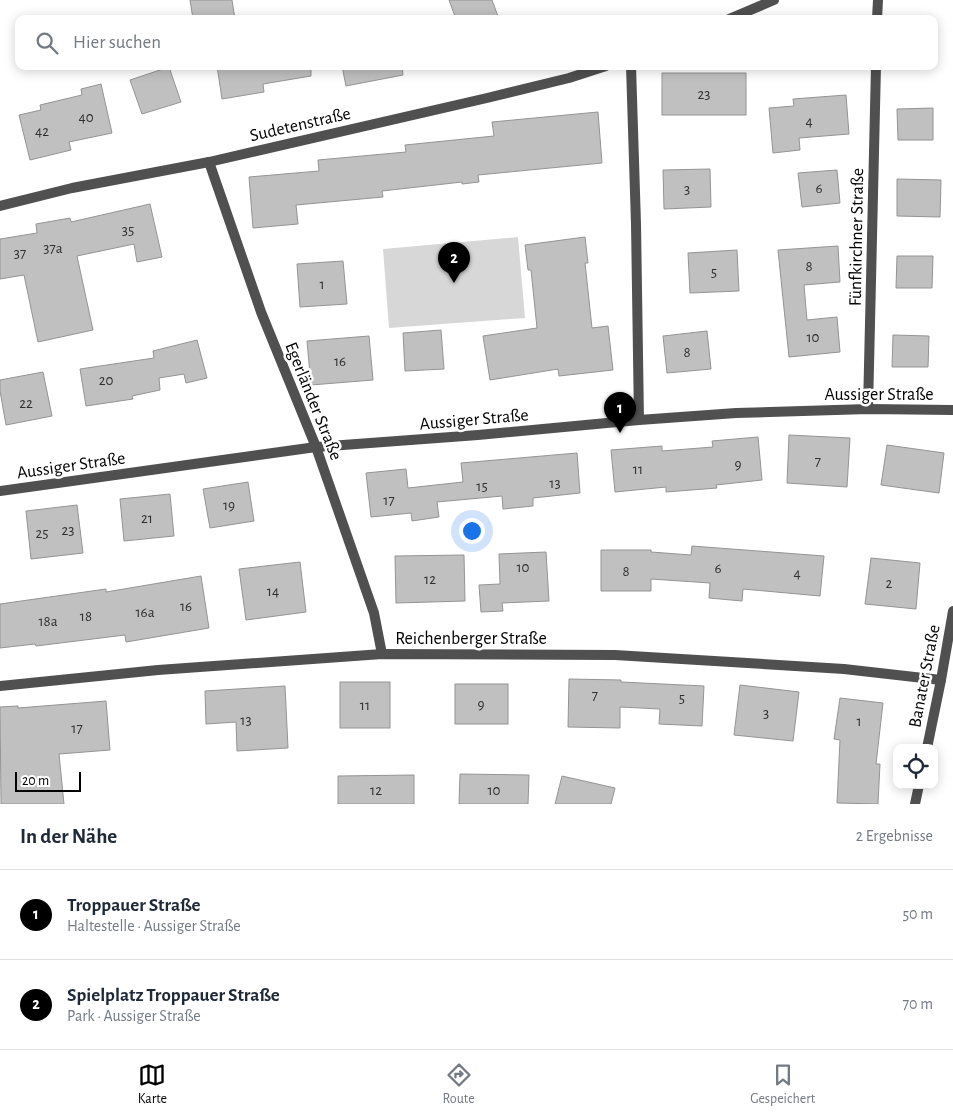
<!DOCTYPE html>
<html lang="de">
<head>
<meta charset="utf-8">
<style>
	body { margin:0; font-family:"Alegreya Sans",sans-serif; background:#f2f2f3; color:#1f2937 }
	.controls { position:absolute; right:15px; bottom:15px; display:grid; overflow:hidden; border-radius:10px; box-shadow:0 2px 12px #0003 }
	.controls button { width:45px; height:45px; display:grid; place-items:center; padding:0; border:0; border-bottom:1px solid #e0e1e3; background:#fff; color:#1f2937; font:25px sans-serif }
	.scale { position:absolute; left:15px; bottom:12px; width:66px; box-sizing:border-box; padding-left:5px; border:2px solid #000; border-top:0; font-size:14px; line-height:18px; white-space:nowrap; color:#000; -webkit-text-stroke:4px #fff; paint-order:stroke }
	.you { position:absolute; left:471px; top:530px; width:18px; height:18px; margin:-12px; border:4px solid #fff; border-radius:50%; background:#1a73e8; box-shadow:0 0 0 8px #1a73e833 }
	.badge { display:grid; place-items:center; width:32px; height:32px; border-radius:50%; background:#000; color:#fff; font-size:16px; font-weight:700 }
	.pin { position:absolute; translate:-50% -41px; filter:drop-shadow(0 1px 2px #0008) }
	.pin::after { content:''; position:absolute; top:26px; width:18px; height:15px; background:inherit; clip-path:polygon(0 0,100% 0,50% 100%) }
	.list { margin:0; padding:0; list-style:none }
	h2 { display:flex; justify-content:space-between; align-items:center; height:65px; margin:0; padding:0 20px; font-size:21px }
	h2 small { font-size:16px; font-weight:400; color:#747a83 }
	.list li { display:grid; grid-template-columns:32px 1fr auto; gap:15px; align-items:center; box-sizing:border-box; height:90px; padding:0 20px; border-top:1px solid #e0e1e3 }
	.list b { display:block; font-size:19px; white-space:nowrap }
	.list p { margin:0; font-size:16px; white-space:nowrap; color:#747a83 }
	.list em { font-size:16px; font-style:normal; color:#747a83 }
	.icon { flex:none; width:28px; height:28px; fill:none; stroke:currentColor; stroke-width:2; stroke-linecap:round; stroke-linejoin:round }
	.map { position:relative; flex:none; width:953px; height:804px; overflow:hidden }
	.search { position:absolute; background:#fff; box-shadow:0 2px 12px #0003; left:15px; right:15px; top:15px; height:55px; display:flex; align-items:center; gap:12px; box-sizing:border-box; padding:0 18px; border-radius:10px; color:#747a83; font-size:19px }
	.sheet { height:245px; background:#fff }
	nav { display:flex; justify-content:space-around; align-items:center; box-sizing:border-box; height:70px; border-top:1px solid #e0e1e3; background:#fff; font-size:14px; color:#747a83 }
	nav a { display:grid; justify-items:center; gap:2px }
	nav .on { color:#000 }
	.map>svg:first-child { display:block }
	.green { fill:#d7d7d7 }
	.building { fill:#c0c0c0; stroke:#949494 }
	.lines { fill:none; stroke-linecap:round; stroke-linejoin:round }
	.minor { stroke:#505050; stroke-width:10 }
	.labels { text-anchor:middle; stroke-width:5; stroke-linejoin:round; paint-order:stroke }
	.number-label { font-size:15px; fill:#303030 }
	.street-label { font-size:18px; fill:#000; stroke:#fff }
</style>
</head>
<body>
<div class="map">
<svg width="953" height="804" viewBox="0 0 953 804">
	<rect width="100%" height="100%" fill="#fff"/>
	<path class="green" d="M 518,237 L 525,318 L 389,328 L 383,249 Z"/>
	<g class="building">
		<path d="M 190,0 L 232,0 L 235,19 L 193,19 Z"/>
		<path d="M 449,0 L 492,0 L 499,19 L 456,19 Z"/>
		<path d="M 217,66 L 311,66 L 311,76 L 263,84 L 264,92 L 222,99 Z"/>
		<path d="M 342,66 L 402,66 L 403,75 L 346,86 Z"/>
		<path d="M 169,67 L 181,102 L 142,114 L 130,80 Z"/>
		<rect x="662" y="73" width="84" height="42"/>
		<path d="M 101,84 L 112,133 L 69,142 L 71,150 L 30,160 L 19,115 L 41,110 L 40,105 L 82,95 L 81,89 Z"/>
		<path d="M 846,95 L 849,134 L 799,138 L 800,150 L 773,153 L 769,108 L 794,106 L 793,99 Z"/>
		<path d="M 933,108 L 933,140 L 898,140 L 897,109 Z"/>
		<path d="M 598,112 L 602,163 L 478,175 L 479,182 L 462,184 L 462,182 L 382,191 L 383,197 L 296,205 L 298,224 L 253,228 L 249,177 L 319,171 L 318,160 L 406,152 L 405,145 L 494,136 L 492,122 Z"/>
		<path d="M 710,169 L 711,207 L 664,209 L 663,170 Z"/>
		<path d="M 837,170 L 840,203 L 802,207 L 798,173 Z"/>
		<path d="M 897,179 L 941,180 L 940,217 L 897,216 Z"/>
		<path d="M 150,204 L 162,257 L 137,262 L 134,244 L 77,256 L 93,330 L 38,342 L 24,275 L 0,279 L 0,239 L 37,233 L 36,224 L 70,218 L 71,222 Z"/>
		<path d="M 585,237 L 588,263 L 585,263 L 592,328 L 608,326 L 613,370 L 559,376 L 558,369 L 490,380 L 483,336 L 537,328 L 531,270 L 528,270 L 525,245 Z"/>
		<path d="M 838,246 L 840,282 L 804,285 L 807,320 L 837,317 L 840,352 L 789,357 L 778,250 Z"/>
		<path d="M 737,250 L 739,291 L 690,293 L 688,253 Z"/>
		<path d="M 897,256 L 933,256 L 932,288 L 896,288 Z"/>
		<path d="M 343,261 L 347,304 L 300,307 L 297,264 Z"/>
		<path d="M 441,330 L 444,369 L 405,371 L 403,333 Z"/>
		<path d="M 707,331 L 711,369 L 667,373 L 663,336 Z"/>
		<path d="M 893,335 L 929,336 L 928,367 L 892,367 Z"/>
		<path d="M 369,336 L 373,380 L 311,385 L 307,341 Z"/>
		<path d="M 197,340 L 207,378 L 186,383 L 184,374 L 159,378 L 160,390 L 132,396 L 133,399 L 86,406 L 80,369 L 154,358 L 153,351 Z"/>
		<path d="M 43,372 L 52,416 L 6,425 L 0,391 L 0,380 Z"/>
		<path d="M 789,435 L 850,438 L 847,487 L 787,483 Z"/>
		<path d="M 758,437 L 762,480 L 716,485 L 717,488 L 666,492 L 666,487 L 615,492 L 611,450 L 662,446 L 662,451 L 713,447 L 712,441 Z"/>
		<path d="M 887,445 L 944,453 L 939,493 L 881,485 Z"/>
		<path d="M 577,453 L 580,493 L 533,498 L 533,506 L 503,509 L 502,496 L 437,502 L 439,517 L 412,521 L 411,513 L 371,517 L 366,473 L 406,469 L 408,488 L 463,482 L 461,463 Z"/>
		<path d="M 248,482 L 254,521 L 210,528 L 203,489 Z"/>
		<path d="M 170,494 L 174,536 L 124,541 L 120,499 Z"/>
		<path d="M 77,505 L 83,553 L 31,559 L 26,511 Z"/>
		<path d="M 692,546 L 824,556 L 820,596 L 743,589 L 742,601 L 709,598 L 710,583 L 651,579 L 651,591 L 601,591 L 601,550 L 651,550 L 651,552 L 691,555 Z"/>
		<path d="M 546,552 L 549,601 L 502,603 L 503,611 L 481,612 L 479,585 L 500,584 L 499,554 Z"/>
		<path d="M 464,555 L 465,601 L 396,603 L 395,556 Z"/>
		<path d="M 871,558 L 920,563 L 916,609 L 865,604 Z"/>
		<path d="M 300,562 L 306,612 L 246,620 L 239,569 Z"/>
		<path d="M 201,576 L 209,628 L 126,642 L 125,635 L 36,646 L 35,644 L 0,648 L 0,604 L 106,589 L 106,592 Z"/>
		<path d="M 569,679 L 621,680 L 621,682 L 704,686 L 702,726 L 659,724 L 660,709 L 620,707 L 620,728 L 568,727 Z"/>
		<rect x="340" y="682" width="50" height="46"/>
		<rect x="455" y="684" width="53" height="40"/>
		<path d="M 740,685 L 799,692 L 793,741 L 734,735 Z"/>
		<path d="M 285,686 L 288,748 L 237,751 L 236,722 L 206,724 L 205,691 Z"/>
		<path d="M 840,698 L 883,703 L 876,764 L 880,764 L 878,804 L 837,803 L 840,740 L 834,739 Z"/>
		<path d="M 106,701 L 110,750 L 59,754 L 64,804 L 1,804 L 0,707 L 18,706 L 18,708 Z"/>
		<path d="M 460,774 L 529,775 L 528,804 L 459,804 Z"/>
		<path d="M 414,775 L 414,804 L 338,804 L 338,776 Z"/>
		<path d="M 562,776 L 615,788 L 611,804 L 555,804 Z"/>
	</g>
	<g class="lines">
		<g class="minor">
			<path d="M 729,19 L 774,0"/>
			<path d="M 877,19 L 878,0"/>
			<path d="M 631,66 L 636,224 L 639,420"/>
			<path d="M 209,162 L 261,312 L 316,447 L 374,613 L 382,654"/>
			<path d="M 0,206 L 72,188 L 209,162 L 487,98 L 569,78 L 606,66"/>
			<path d="M 868,409 L 876,66"/>
			<path d="M 0,491 L 316,447 L 478,435 L 639,420 L 736,413 L 868,409 L 953,410"/>
			<path d="M 0,686 L 158,670 L 382,654 L 615,655 L 844,669 L 941,680"/>
			<path d="M 927,748 L 941,680 L 953,611"/>
			<path d="M 915,804 L 919,785"/>
		</g>
	</g>
	<g class="labels">
		<g class="number-label">
			<text x="704" y="99">23</text>
			<text x="86" y="122">40</text>
			<text x="809" y="126">4</text>
			<text x="42" y="136">42</text>
			<text x="819" y="193">6</text>
			<text x="687" y="194">3</text>
			<text x="128" y="235">35</text>
			<text x="53" y="253">37a</text>
			<text x="20" y="258">37</text>
			<text x="809" y="271">8</text>
			<text x="714" y="277">5</text>
			<text x="322" y="289">1</text>
			<text x="813" y="342">10</text>
			<text x="687" y="357">8</text>
			<text x="340" y="366">16</text>
			<text x="106" y="385">20</text>
			<text x="26" y="408">22</text>
			<text x="818" y="466">7</text>
			<text x="738" y="469">9</text>
			<text x="638" y="474">11</text>
			<text x="555" y="488">13</text>
			<text x="482" y="491">15</text>
			<text x="389" y="505">17</text>
			<text x="229" y="510">19</text>
			<text x="147" y="523">21</text>
			<text x="68" y="535">23</text>
			<text x="42" y="538">25</text>
			<text x="523" y="572">10</text>
			<text x="718" y="573">6</text>
			<text x="626" y="576">8</text>
			<text x="797" y="578">4</text>
			<text x="430" y="584">12</text>
			<text x="889" y="588">2</text>
			<text x="273" y="596">14</text>
			<text x="186" y="611">16</text>
			<text x="145" y="617">16a</text>
			<text x="86" y="621">18</text>
			<text x="48" y="626">18a</text>
			<text x="595" y="700">7</text>
			<text x="682" y="703">5</text>
			<text x="481" y="709">9</text>
			<text x="365" y="710">11</text>
			<text x="766" y="718">3</text>
			<text x="246" y="725">13</text>
			<text x="859" y="726">1</text>
			<text x="77" y="733">17</text>
			<text x="376" y="795">12</text>
			<text x="494" y="795">10</text>
		</g>
		<g class="street-label">
			<text transform="translate(300 124) rotate(-13)" y="6">Sudetenstraße</text>
			<text transform="translate(856 237) rotate(-89)" y="6">Fünfkirchner Straße</text>
			<text x="879" y="400">Aussiger Straße</text>
			<text transform="translate(314 401) rotate(68)" y="6">Egerländer Straße</text>
			<text transform="translate(474 419) rotate(-5)" y="6">Aussiger Straße</text>
			<text transform="translate(71 465) rotate(-8)" y="6">Aussiger Straße</text>
			<text x="471" y="644">Reichenberger Straße</text>
			<text transform="translate(924 676) rotate(-79)" y="6">Banater Straße</text>
		</g>
	</g>
</svg>
<div class="controls">
<button><svg class="icon" aria-label="locate" viewBox="0 0 24 24"><circle cx="12" cy="12" r="6"/><path d="M12 2v4M12 18v4M2 12h4M18 12h4"/></svg></button>
</div>
<div class="scale">20 m</div>
<div class="you"></div>
<div class="pin badge" style="left:620px;top:433px">1</div>
<div class="pin badge" style="left:454px;top:283px">2</div>
<div class="search"><svg class="icon" aria-label="search" viewBox="0 0 24 24"><circle cx="10" cy="10" r="6"/><path d="M15 15l6 6"/></svg>Hier suchen</div>
</div>
<section class="sheet">
<h2>In der Nähe<small>2 Ergebnisse</small></h2>
<ul class="list">
<li><span class="badge">1</span><div><b>Troppauer Straße</b><p>Haltestelle · Aussiger Straße</p></div><em>50 m</em></li>
<li><span class="badge">2</span><div><b>Spielplatz Troppauer Straße</b><p>Park · Aussiger Straße</p></div><em>70 m</em></li>
</ul>
</section>
<nav>
<a class="on"><svg class="icon" aria-label="map" viewBox="0 0 24 24"><path d="M3 6l6-2 6 2 6-2v14l-6 2-6-2-6 2zM9 4v14M15 6v14"/></svg>Karte</a>
<a><svg class="icon" aria-label="directions" viewBox="0 0 24 24"><path d="M12 3l9 9-9 9-9-9zM9 14v-3h6M13 9l2 2-2 2"/></svg>Route</a>
<a><svg class="icon" aria-label="saved" viewBox="0 0 24 24"><path d="M7 4h10v16l-5-4-5 4z"/></svg>Gespeichert</a>
</nav>
</body>
</html>
